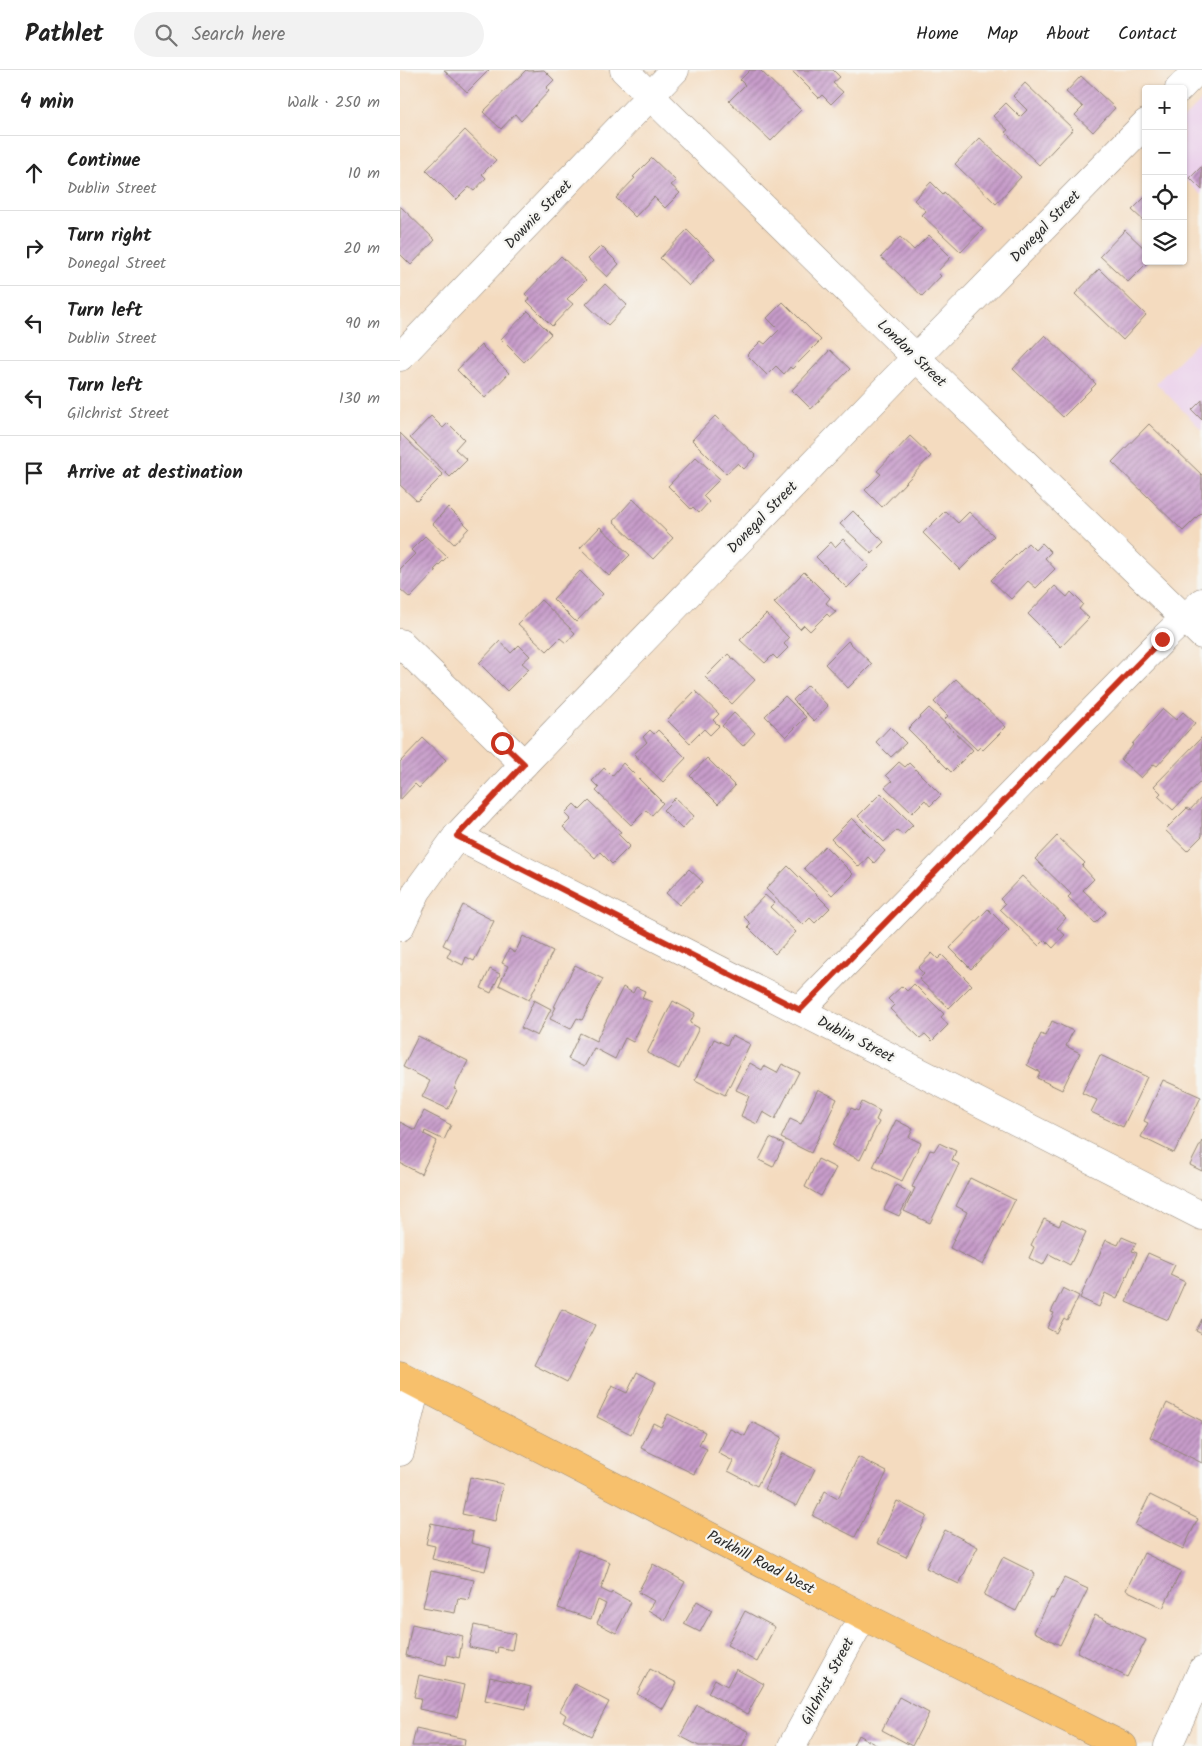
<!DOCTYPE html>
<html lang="en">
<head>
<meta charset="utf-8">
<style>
	body { margin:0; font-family:Kalam,sans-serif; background:#f2f2f2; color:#222 }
	.controls { position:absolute; right:15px; top:15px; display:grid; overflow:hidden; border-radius:5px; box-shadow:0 1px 4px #0004 }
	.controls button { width:45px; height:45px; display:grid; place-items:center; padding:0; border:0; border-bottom:1px solid #e0e0e0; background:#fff; color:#222; font:25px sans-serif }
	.stop { position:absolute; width:15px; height:15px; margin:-11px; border:4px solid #c8321e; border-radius:50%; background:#fff }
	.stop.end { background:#c8321e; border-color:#fff; box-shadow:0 1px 5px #0008 }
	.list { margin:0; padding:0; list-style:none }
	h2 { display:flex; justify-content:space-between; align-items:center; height:65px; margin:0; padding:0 20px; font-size:21px }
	h2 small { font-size:16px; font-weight:400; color:#767676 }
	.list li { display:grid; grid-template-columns:32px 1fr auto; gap:15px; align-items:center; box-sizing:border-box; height:75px; padding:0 20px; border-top:1px solid #e0e0e0 }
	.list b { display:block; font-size:19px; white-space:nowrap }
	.list p { margin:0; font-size:16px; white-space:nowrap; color:#767676 }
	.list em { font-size:16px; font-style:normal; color:#767676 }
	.icon { flex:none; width:28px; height:28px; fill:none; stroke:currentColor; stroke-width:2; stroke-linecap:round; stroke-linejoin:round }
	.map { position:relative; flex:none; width:802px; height:1676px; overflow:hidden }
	header { display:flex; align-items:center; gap:30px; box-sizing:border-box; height:70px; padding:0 25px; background:#fff; border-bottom:1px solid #e0e0e0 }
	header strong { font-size:24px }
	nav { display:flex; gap:28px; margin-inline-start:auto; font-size:18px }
	.search { width:350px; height:45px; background:#f2f2f2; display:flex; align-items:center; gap:12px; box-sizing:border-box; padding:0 18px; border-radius:28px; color:#767676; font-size:19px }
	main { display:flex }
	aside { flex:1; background:#fff }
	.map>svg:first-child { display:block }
	.built { fill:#ebd1eb }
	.building { fill:url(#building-hatch) }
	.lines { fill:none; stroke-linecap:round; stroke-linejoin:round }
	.minor-casing { stroke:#908375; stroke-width:29 }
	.major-casing { stroke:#908375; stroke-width:29 }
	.minor { stroke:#fff; stroke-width:28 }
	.major { stroke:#f7c06c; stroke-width:28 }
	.route { stroke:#c8321e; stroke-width:6 }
	.labels { text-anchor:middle; stroke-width:4.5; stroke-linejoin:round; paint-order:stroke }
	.street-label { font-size:15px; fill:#2b2b2b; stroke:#f6f6f2 }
</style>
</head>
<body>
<header>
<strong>Pathlet</strong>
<div class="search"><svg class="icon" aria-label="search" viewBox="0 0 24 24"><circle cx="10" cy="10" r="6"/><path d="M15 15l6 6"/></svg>Search here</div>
<nav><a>Home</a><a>Map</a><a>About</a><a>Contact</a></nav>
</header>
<main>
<aside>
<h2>4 min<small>Walk · 250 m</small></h2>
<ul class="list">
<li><svg class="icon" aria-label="ahead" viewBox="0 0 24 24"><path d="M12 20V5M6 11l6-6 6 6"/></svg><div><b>Continue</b><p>Dublin Street</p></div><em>10 m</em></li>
<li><svg class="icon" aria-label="right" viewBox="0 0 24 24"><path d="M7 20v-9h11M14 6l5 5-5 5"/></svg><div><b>Turn right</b><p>Donegal Street</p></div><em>20 m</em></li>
<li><svg class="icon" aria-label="left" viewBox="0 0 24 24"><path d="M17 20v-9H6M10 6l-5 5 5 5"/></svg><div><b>Turn left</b><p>Dublin Street</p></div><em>90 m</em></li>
<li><svg class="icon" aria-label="left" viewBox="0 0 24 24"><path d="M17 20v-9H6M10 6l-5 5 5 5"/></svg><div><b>Turn left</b><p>Gilchrist Street</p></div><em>130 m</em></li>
<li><svg class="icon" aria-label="arrive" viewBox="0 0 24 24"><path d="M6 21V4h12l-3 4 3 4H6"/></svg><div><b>Arrive at destination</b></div></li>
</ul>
</aside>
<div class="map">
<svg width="802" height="1676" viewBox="0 0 802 1676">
	<defs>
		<pattern id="building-hatch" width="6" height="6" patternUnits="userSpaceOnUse" patternTransform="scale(1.25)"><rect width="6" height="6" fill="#c79cca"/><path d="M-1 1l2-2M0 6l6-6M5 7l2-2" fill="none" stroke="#a27fa4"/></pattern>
	</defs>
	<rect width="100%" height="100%" fill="#f6f6f2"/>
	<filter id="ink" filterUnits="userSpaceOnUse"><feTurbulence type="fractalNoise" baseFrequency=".02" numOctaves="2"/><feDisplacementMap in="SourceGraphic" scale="10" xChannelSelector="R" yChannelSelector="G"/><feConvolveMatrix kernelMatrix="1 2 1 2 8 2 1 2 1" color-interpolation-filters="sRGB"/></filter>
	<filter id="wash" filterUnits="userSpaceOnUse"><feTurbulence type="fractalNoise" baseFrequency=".0096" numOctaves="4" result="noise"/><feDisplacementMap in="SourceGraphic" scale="20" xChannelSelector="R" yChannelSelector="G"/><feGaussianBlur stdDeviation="1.12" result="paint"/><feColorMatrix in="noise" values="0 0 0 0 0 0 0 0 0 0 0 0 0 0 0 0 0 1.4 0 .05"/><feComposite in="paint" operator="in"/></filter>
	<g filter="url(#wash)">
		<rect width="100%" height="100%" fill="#f4dbbf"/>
		<g class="built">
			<path d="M 802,30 L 802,125 L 783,108 L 783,49 Z"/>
			<path d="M 802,267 L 802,360 L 756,313 Z"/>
		</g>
		<g id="blocks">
			<g class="building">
				<path d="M 44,0 L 89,0 L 67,22 Z"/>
				<path d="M 126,0 L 129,1 L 144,0 L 154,10 L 146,18 L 149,21 L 121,51 L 115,44 L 101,59 L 83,42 Z"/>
				<path d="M 350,0 L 360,0 L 401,40 L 371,71 L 329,31 L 345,15 L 340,10 Z"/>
				<path d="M 391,0 L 433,0 L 440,7 L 433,13 L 443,22 L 431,34 L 422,25 L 419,28 Z"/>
				<path d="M 681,6 L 715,38 L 693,62 L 675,45 L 683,37 L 666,22 Z"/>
				<path d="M 625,13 L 673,59 L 639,95 L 605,62 L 608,60 L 593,46 L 606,33 L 620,47 L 627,40 L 613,26 Z"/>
				<path d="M 65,60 L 96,90 L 82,104 L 86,108 L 74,121 L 69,117 L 56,130 L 26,100 Z"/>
				<path d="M 580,68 L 621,107 L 596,134 L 555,94 Z"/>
				<path d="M 252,88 L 276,111 L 271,115 L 280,123 L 265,138 L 254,127 L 235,147 L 216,128 L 235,108 L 233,107 Z"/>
				<path d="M 802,96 L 802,120 L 790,108 Z"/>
				<path d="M 531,112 L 543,124 L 544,122 L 583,159 L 561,182 L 522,145 L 526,141 L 514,130 Z"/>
				<path d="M 746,126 L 746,153 L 732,140 Z"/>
				<path d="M 0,136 L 35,170 L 11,195 L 0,184 Z"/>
				<path d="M 287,160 L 315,188 L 289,216 L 260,188 Z"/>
				<path d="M 725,160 L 746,180 L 746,191 L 749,191 L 728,212 L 700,186 Z"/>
				<path d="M 529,165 L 551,187 L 537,202 L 541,206 L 522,226 L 481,187 L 500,167 L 514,180 Z"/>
				<path d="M 201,176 L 219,194 L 207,207 L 188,189 Z"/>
				<path d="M 161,186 L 186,210 L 167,229 L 173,234 L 152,256 L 127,231 L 130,229 L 125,224 Z"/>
				<path d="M 699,199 L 746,245 L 723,270 L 675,224 Z"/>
				<path d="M 205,214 L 227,235 L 208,255 L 186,234 Z"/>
				<path d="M 383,232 L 421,270 L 392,299 L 390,297 L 384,304 L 376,296 L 367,305 L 347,285 L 361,271 L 365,274 L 379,260 L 367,248 Z"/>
				<path d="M 128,241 L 151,264 L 124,292 L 101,269 Z"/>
				<path d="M 645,265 L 696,314 L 663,347 L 613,299 Z"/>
				<path d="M 81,275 L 109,303 L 85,328 L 57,300 Z"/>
				<path d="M 430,280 L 450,299 L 411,339 L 392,320 Z"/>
				<path d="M 802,330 L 802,350 L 792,340 Z"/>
				<path d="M 31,346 L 43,358 L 48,353 L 64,369 L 55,379 L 67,390 L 50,407 L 10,368 Z"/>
				<path d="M 315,346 L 356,386 L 344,399 L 338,393 L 326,404 L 292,370 Z"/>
				<path d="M 749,354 L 802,405 L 802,442 L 783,461 L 712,392 Z"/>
				<path d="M 0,363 L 43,405 L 17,431 L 0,415 Z"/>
				<path d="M 510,366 L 531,386 L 482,437 L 465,420 L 481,404 L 477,401 Z"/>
				<path d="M 296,387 L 320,409 L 303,426 L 309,432 L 299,443 L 293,437 L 291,439 L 268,416 Z"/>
				<path d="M 233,429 L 273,468 L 253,489 L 213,451 Z"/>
				<path d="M 48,437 L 69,458 L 54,474 L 33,454 Z"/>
				<path d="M 453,441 L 484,472 L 472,484 L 440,454 Z"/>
				<path d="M 545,441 L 558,453 L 569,442 L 594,466 L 560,500 L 523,463 Z"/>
				<path d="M 200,457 L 230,485 L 209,506 L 180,478 Z"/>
				<path d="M 25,466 L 47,487 L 34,500 L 36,501 L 10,528 L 0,519 L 0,499 L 15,484 L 11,480 Z"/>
				<path d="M 443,469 L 469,496 L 447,518 L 416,487 L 431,472 L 435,477 Z"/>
				<path d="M 628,473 L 635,480 L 642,473 L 651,482 L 645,488 L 655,499 L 636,518 L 628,511 L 611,529 L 591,510 Z"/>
				<path d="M 180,501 L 203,524 L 176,552 L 153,529 Z"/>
				<path d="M 404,502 L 430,528 L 426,533 L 436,542 L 430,547 L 427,544 L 410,561 L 404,555 L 400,559 L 374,533 Z"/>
				<path d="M 655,516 L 667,527 L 671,522 L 683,534 L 679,539 L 689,548 L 661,577 L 628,544 Z"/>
				<path d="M 141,530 L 175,563 L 166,573 L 160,568 L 147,581 L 118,554 Z"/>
				<path d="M 366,544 L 389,568 L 384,574 L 388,578 L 377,589 L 373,585 L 365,593 L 340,570 Z"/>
				<path d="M 100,571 L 111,583 L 119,575 L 130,586 L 122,593 L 129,599 L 107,621 L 79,593 Z"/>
				<path d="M 448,571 L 472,594 L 448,618 L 425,594 Z"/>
				<path d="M 328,584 L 355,610 L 332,634 L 305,607 Z"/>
				<path d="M 556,609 L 606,657 L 583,680 L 580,677 L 577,680 L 545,649 L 548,646 L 534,632 Z"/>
				<path d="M 408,615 L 428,636 L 414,651 L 393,630 Z"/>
				<path d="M 295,621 L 319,644 L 313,650 L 319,656 L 310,665 L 304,659 L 290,673 L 267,650 Z"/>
				<path d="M 385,626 L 406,647 L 386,667 L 365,646 Z"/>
				<path d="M 529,638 L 573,680 L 551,702 L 508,659 Z"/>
				<path d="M 763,639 L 776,650 L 783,642 L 795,653 L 757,696 L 754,694 L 741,708 L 721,690 L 733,675 L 732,674 Z"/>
				<path d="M 334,643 L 355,663 L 343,676 L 322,656 Z"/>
				<path d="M 490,657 L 506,673 L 491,687 L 476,672 Z"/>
				<path d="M 250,660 L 254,664 L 258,660 L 286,688 L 263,712 L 234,684 L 247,672 L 243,667 Z"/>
				<path d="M 802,667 L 802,710 L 773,740 L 758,726 L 761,723 L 754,716 Z"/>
				<path d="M 23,668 L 46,690 L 19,718 L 15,714 L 0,730 L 0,692 Z"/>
				<path d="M 307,688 L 335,716 L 318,734 L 290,706 Z"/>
				<path d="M 499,692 L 505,697 L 509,693 L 541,725 L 530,736 L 525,730 L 512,743 L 485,717 L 492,711 L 486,705 Z"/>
				<path d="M 223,693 L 263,733 L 252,745 L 246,740 L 231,755 L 196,721 L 199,718 L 192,711 L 204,698 L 212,706 Z"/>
				<path d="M 481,723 L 513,755 L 503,765 L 497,760 L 484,772 L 458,746 Z"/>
				<path d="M 802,727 L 802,766 L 787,781 L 765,760 L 787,738 L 790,740 Z"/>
				<path d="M 275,728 L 294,746 L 282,759 L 263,740 Z"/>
				<path d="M 189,731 L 221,762 L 218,764 L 230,776 L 212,794 L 200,782 L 195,788 L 163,757 L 171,749 L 165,743 L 174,734 L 180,740 Z"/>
				<path d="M 452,748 L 485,781 L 474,793 L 468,787 L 459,797 L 431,769 Z"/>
				<path d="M 657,766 L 685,793 L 682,796 L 694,809 L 683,820 L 706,842 L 695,853 L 668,827 L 671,824 L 635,789 Z"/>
				<path d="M 425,776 L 453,804 L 432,825 L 404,798 Z"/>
				<path d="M 388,796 L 430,838 L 415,853 L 410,848 L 403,855 L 366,819 Z"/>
				<path d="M 289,799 L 303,812 L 279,835 L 266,823 Z"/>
				<path d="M 622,806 L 666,848 L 657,858 L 665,865 L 653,878 L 645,870 L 639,876 L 600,839 L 605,834 L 600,829 Z"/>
				<path d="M 365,825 L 374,833 L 370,837 L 396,862 L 375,884 L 348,857 L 351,854 L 344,847 Z"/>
				<path d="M 63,835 L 94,851 L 74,891 L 66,887 L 63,895 L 47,887 L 51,879 L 43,875 Z"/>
				<path d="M 588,839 L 609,860 L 571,899 L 550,878 Z"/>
				<path d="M 123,866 L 153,881 L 129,930 L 99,915 L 108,896 L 102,893 L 109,879 L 115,883 Z"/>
				<path d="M 532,883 L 538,889 L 542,885 L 572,915 L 549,938 L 519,909 L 524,904 L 518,898 Z"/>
				<path d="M 175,895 L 203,909 L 182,950 L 177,948 L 171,959 L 150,949 L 156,937 L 154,937 Z"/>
				<path d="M 90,899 L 100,904 L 91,923 L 81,918 Z"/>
				<path d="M 514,914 L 544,944 L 541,947 L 548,955 L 532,971 L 525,964 L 520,968 L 490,939 L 494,935 L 488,929 L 502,916 L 507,921 Z"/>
				<path d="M 223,917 L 233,923 L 236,917 L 245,921 L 242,928 L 252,932 L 233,972 L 225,968 L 215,989 L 194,978 L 184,997 L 168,989 L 180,963 L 196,971 Z"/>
				<path d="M 134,930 L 151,939 L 137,966 L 121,958 Z"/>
				<path d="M 273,931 L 295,943 L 290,953 L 299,958 L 279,999 L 247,983 Z"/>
				<path d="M 652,951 L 673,961 L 666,976 L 680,983 L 662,1020 L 637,1008 L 640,1002 L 627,995 L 641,964 L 645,966 Z"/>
				<path d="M 332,965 L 350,974 L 325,1025 L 295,1010 L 314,969 L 327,975 Z"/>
				<path d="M 18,966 L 68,991 L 54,1019 L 57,1020 L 48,1039 L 22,1027 L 30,1011 L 3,997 Z"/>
				<path d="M 700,985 L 747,1007 L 723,1057 L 691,1042 L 697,1030 L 682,1023 Z"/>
				<path d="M 350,993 L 362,1000 L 364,996 L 377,1003 L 382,994 L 399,1002 L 375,1049 L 363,1042 L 357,1054 L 341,1046 L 349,1026 L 336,1020 Z"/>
				<path d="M 763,1010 L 801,1027 L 774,1083 L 741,1067 L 748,1053 L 744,1051 Z"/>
				<path d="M 418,1019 L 437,1029 L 411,1083 L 381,1068 L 390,1049 L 401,1054 Z"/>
				<path d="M 462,1032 L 480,1041 L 476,1050 L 479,1052 L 460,1090 L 432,1076 L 451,1038 L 458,1041 Z"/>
				<path d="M 24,1041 L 51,1055 L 44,1070 L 25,1061 L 24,1064 L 37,1071 L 21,1104 L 0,1093 L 0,1052 L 15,1060 Z"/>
				<path d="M 496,1050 L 513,1059 L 509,1067 L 521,1073 L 502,1111 L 473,1097 Z"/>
				<path d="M 370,1068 L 384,1074 L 373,1097 L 359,1090 Z"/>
				<path d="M 802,1071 L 802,1101 L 790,1095 Z"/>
				<path d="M 539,1073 L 556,1081 L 552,1090 L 559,1094 L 530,1153 L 504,1141 L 515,1118 L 512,1117 L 530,1080 L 534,1081 Z"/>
				<path d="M 418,1089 L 436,1098 L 421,1126 L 405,1117 Z"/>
				<path d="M 570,1108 L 615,1130 L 583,1195 L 550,1178 L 567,1142 L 556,1136 Z"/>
				<path d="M 496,1115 L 511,1123 L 499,1146 L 484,1139 Z"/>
				<path d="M 644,1149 L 659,1156 L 662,1150 L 686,1162 L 670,1195 L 649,1184 L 643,1195 L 629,1188 L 634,1177 L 631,1175 Z"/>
				<path d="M 722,1167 L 736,1173 L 732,1181 L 737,1183 L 717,1229 L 705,1223 L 699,1237 L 680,1228 L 706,1170 L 718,1175 Z"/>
				<path d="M 748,1183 L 775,1195 L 770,1205 L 785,1212 L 768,1250 L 726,1232 Z"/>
				<path d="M 663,1218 L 679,1226 L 667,1250 L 664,1248 L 656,1263 L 647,1258 L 654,1243 L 651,1242 Z"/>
				<path d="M 162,1239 L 195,1255 L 167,1312 L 134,1295 Z"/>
				<path d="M 802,1249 L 802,1264 L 796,1261 Z"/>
				<path d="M 237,1302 L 256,1312 L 231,1364 L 197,1347 L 212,1316 L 227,1323 Z"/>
				<path d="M 767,1333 L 802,1351 L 802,1393 L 750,1367 Z"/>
				<path d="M 268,1344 L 305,1362 L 299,1375 L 307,1379 L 294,1404 L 241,1378 L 253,1353 L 261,1357 Z"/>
				<path d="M 352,1352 L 382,1367 L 357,1416 L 328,1401 L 333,1391 L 318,1383 L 330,1359 L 345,1366 Z"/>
				<path d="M 382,1383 L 415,1399 L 397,1436 L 364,1419 Z"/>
				<path d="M 458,1387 L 487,1402 L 455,1467 L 413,1446 L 425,1421 L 438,1428 Z"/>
				<path d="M 70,1407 L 103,1414 L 95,1451 L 62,1444 Z"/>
				<path d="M 750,1425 L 798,1449 L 783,1479 L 735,1455 Z"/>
				<path d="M 497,1431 L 527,1446 L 506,1487 L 477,1473 Z"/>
				<path d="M 31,1453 L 73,1462 L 71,1473 L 91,1478 L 85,1501 L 32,1489 L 35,1476 L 26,1474 Z"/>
				<path d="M 545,1460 L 578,1477 L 559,1514 L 526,1498 Z"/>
				<path d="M 178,1480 L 210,1492 L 201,1519 L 211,1524 L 212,1522 L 231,1532 L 216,1563 L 197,1553 L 206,1534 L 198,1530 L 191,1549 L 158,1538 Z"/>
				<path d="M 744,1483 L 781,1501 L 763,1538 L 726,1520 Z"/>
				<path d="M 603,1487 L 635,1503 L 616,1541 L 584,1525 Z"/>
				<path d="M 253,1494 L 285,1512 L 265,1550 L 248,1540 L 254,1531 L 238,1522 Z"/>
				<path d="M 31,1501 L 74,1510 L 69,1530 L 58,1528 L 55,1543 L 23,1537 Z"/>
				<path d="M 664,1508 L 688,1519 L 660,1575 L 634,1562 L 651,1528 L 653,1529 Z"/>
				<path d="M 297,1531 L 312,1540 L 300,1562 L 284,1554 Z"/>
				<path d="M 345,1541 L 375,1557 L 357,1592 L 327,1575 Z"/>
				<path d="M 695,1545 L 746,1570 L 727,1607 L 677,1582 Z"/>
				<path d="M 12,1554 L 63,1566 L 59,1588 L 48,1585 L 46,1595 L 6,1586 Z"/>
				<path d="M 74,1555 L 115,1564 L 112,1580 L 98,1577 L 97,1583 L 69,1577 Z"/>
				<path d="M 250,1599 L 277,1613 L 263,1639 L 237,1624 Z"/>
				<path d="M 336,1599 L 364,1614 L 347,1644 L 308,1623 L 315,1609 L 327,1616 Z"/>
				<path d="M 19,1605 L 64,1615 L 57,1647 L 19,1639 L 21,1628 L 14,1627 Z"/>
				<path d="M 90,1607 L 131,1617 L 126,1639 L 85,1630 Z"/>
				<path d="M 175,1614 L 209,1632 L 191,1666 L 163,1651 L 166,1645 L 160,1641 Z"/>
				<path d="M 499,1627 L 529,1643 L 512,1676 L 482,1660 Z"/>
				<path d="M 297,1635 L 349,1662 L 342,1676 L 299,1676 L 280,1666 Z"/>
				<path d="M 16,1658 L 65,1669 L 64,1676 L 12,1676 Z"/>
				<path d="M 458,1665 L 478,1676 L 453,1676 Z"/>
			</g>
		</g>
	</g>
	<g filter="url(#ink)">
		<use href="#blocks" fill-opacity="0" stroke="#908375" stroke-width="1"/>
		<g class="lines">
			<defs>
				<g id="minor">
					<path d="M 224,0 L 498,270 L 802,565"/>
					<path d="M 779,19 L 797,0"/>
					<path d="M 0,287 L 275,0"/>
					<path d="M 0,573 L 124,694"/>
					<path d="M 57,766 L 802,1146"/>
					<path d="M 0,857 L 17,821 L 57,766 L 124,694 L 495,309 L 746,53"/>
					<path d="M 400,940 L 763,569 L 802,532"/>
					<path d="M 0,1382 L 17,1313"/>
					<path d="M 392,1676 L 463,1546"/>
					<path d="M 768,1676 L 802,1600"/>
				</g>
				<path id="major" d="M 0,1305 L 463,1546 L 723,1676"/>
			</defs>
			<use href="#minor" class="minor-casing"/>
			<use href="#major" class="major-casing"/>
			<use href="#minor" class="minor"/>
			<use href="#major" class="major"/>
		</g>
	</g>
	<g class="lines" filter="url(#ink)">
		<path class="route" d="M 102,673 L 124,694 L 57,766 L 400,940 L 762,569"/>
	</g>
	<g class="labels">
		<g class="street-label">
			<text transform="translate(138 144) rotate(-46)" y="5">Downie Street</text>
			<text transform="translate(645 156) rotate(-46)" y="5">Donegal Street</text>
			<text transform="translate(512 283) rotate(44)" y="5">London Street</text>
			<text transform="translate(362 447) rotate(-46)" y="5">Donegal Street</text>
			<text transform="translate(456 969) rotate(27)" y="5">Dublin Street</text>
			<text transform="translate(361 1492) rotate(28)" y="5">Parkhill Road West</text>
			<text transform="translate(427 1611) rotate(-62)" y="5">Gilchrist Street</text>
		</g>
	</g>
</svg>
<div class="controls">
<button>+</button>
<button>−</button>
<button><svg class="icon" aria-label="locate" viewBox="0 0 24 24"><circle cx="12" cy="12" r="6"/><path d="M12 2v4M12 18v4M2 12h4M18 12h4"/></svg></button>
<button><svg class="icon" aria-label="layers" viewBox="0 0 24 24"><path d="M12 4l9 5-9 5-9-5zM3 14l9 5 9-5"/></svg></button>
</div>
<div class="stop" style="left:102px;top:673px"></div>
<div class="stop end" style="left:762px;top:569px"></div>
</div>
</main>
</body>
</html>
